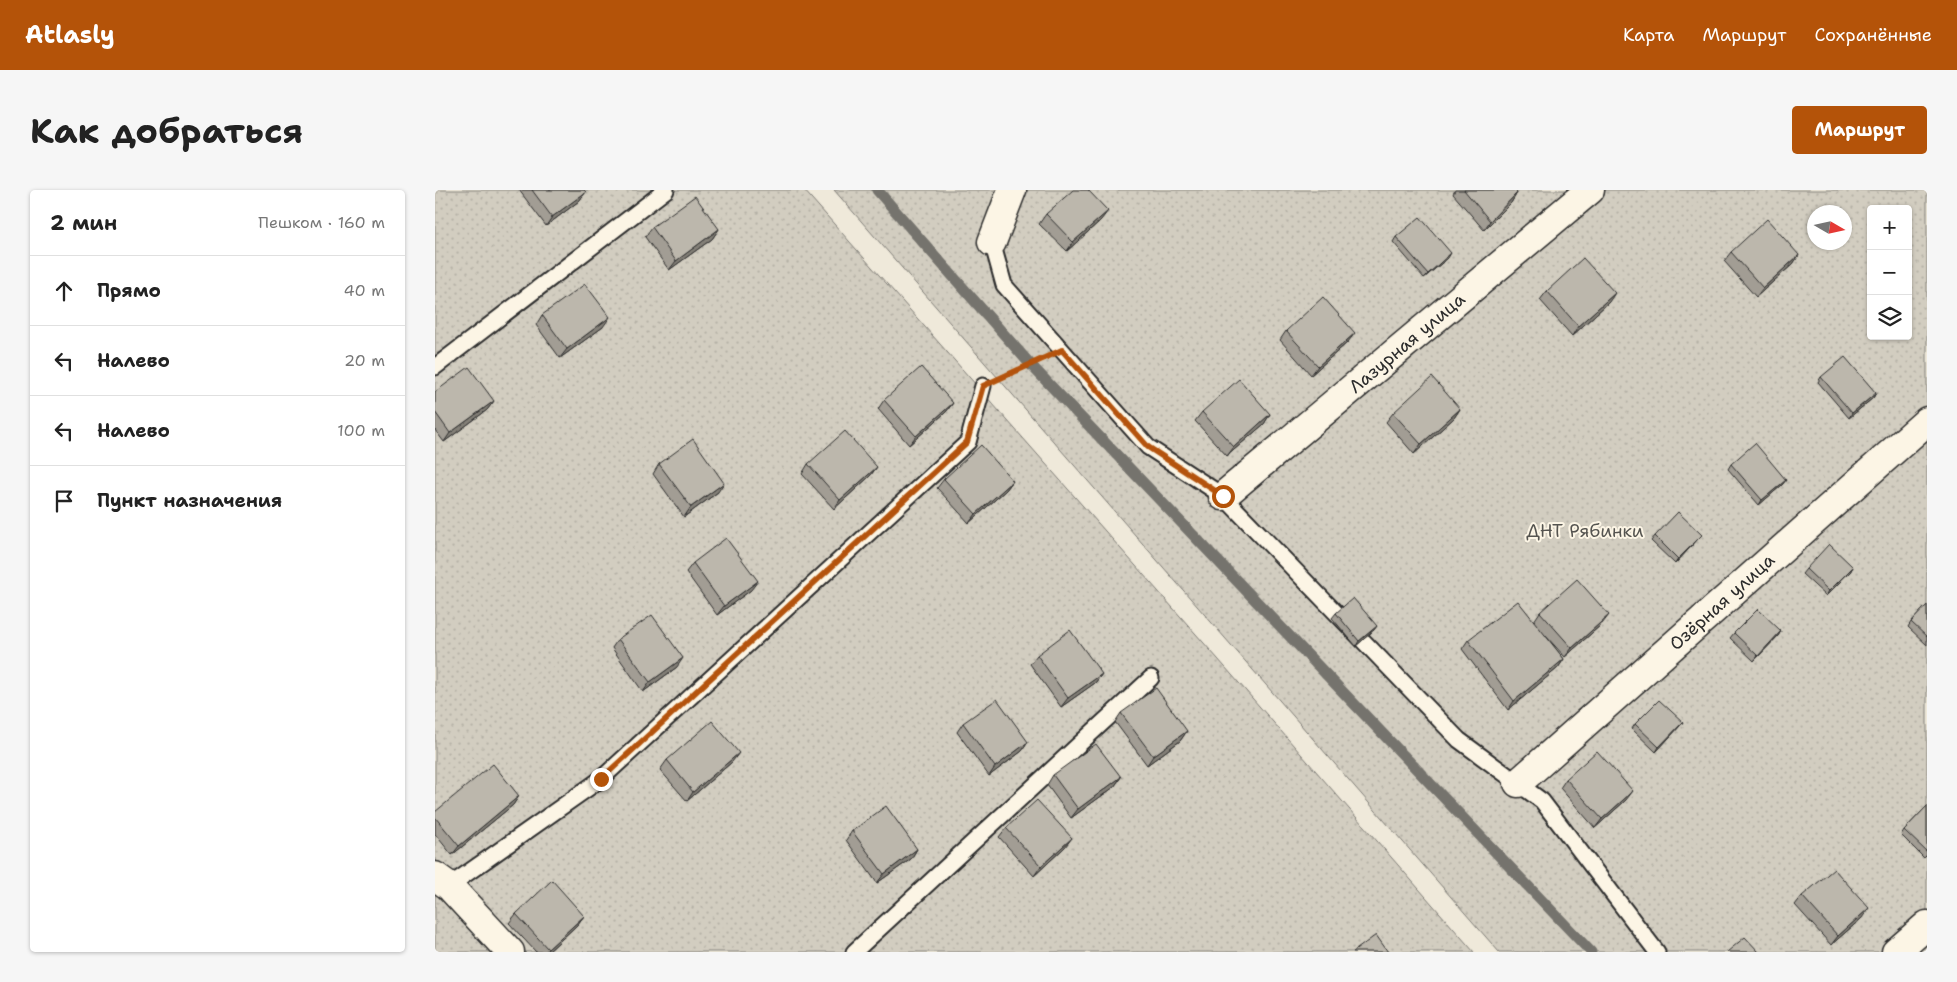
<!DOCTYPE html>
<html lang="ru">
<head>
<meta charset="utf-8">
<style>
	body { margin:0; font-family:"Shantell Sans",sans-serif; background:#f6f6f6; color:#222 }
	.controls { position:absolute; right:15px; top:15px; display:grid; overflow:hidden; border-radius:5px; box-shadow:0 1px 4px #0004 }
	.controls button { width:45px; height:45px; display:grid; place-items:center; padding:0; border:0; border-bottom:1px solid #e0e0e0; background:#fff; color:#222; font:25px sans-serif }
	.compass { position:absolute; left:1372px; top:15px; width:45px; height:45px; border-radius:50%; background:#fff; box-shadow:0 1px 4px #0004; rotate:99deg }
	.stop { position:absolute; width:15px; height:15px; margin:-11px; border:4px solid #b45309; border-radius:50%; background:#fff }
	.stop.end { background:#b45309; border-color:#fff; box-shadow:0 1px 5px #0008 }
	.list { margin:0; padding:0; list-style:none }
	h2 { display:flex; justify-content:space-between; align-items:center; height:65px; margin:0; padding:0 20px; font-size:21px }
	h2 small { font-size:16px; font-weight:400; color:#767676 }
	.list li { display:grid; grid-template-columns:32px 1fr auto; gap:15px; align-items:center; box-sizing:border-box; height:70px; padding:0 20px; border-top:1px solid #e0e0e0 }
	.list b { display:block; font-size:19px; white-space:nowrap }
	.list em { font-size:16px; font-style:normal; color:#767676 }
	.icon { flex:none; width:28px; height:28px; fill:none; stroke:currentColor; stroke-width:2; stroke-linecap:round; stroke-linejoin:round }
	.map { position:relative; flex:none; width:1492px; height:762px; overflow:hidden; border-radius:5px }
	header { display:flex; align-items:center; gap:30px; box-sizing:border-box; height:70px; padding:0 25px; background:#b45309; color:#fff }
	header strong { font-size:24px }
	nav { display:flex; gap:28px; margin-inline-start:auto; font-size:18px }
	.intro { display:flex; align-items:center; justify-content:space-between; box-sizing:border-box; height:120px; padding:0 30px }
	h1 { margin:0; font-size:35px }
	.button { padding:12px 22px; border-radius:5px; background:#b45309; color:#fff; font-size:18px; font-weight:700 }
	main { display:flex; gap:30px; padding:0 30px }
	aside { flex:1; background:#fff; border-radius:5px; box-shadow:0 1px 4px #0004 }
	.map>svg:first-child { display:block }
	.garden { fill:url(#garden-dots); stroke:#7e7c76; fill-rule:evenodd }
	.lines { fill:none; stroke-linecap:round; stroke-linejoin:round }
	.stream { stroke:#75736d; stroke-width:11 }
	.service-casing { stroke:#2b2b2b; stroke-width:19 }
	.minor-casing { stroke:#2b2b2b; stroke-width:31 }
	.path { stroke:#2b2b2b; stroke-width:3; stroke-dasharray:1 4; stroke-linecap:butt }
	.service { stroke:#fcf5e5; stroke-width:15 }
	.minor { stroke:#fcf5e5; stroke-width:28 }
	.wall { fill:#a29d94; stroke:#2b2b2b }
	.shaded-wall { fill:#848078; stroke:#2b2b2b }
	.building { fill:#bcb7ac; stroke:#2b2b2b }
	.route { stroke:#b45309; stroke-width:6 }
	.labels { text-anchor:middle; stroke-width:4; stroke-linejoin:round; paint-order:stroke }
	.street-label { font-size:18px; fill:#2b2b2b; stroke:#fcf5e5 }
	.park-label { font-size:18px; fill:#555450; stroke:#fcf5e5 }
</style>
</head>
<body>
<header>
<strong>Atlasly</strong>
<nav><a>Карта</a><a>Маршрут</a><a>Сохранённые</a></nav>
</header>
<div class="intro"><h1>Как добраться</h1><a class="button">Маршрут</a></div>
<main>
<aside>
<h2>2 мин<small>Пешком · 160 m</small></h2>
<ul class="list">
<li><svg class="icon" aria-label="ahead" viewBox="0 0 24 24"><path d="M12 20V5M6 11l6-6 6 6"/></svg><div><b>Прямо</b></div><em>40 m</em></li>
<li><svg class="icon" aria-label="left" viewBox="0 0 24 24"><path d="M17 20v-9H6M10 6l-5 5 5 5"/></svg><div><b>Налево</b></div><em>20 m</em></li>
<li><svg class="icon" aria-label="left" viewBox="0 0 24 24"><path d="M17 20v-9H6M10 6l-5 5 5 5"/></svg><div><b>Налево</b></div><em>100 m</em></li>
<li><svg class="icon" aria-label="arrive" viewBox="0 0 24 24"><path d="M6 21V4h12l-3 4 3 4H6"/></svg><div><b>Пункт назначения</b></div></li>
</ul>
</aside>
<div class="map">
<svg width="1492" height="762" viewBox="0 0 1492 762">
	<defs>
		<pattern id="garden-dots" width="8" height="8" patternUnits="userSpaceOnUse" patternTransform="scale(1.25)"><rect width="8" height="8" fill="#d2cdc0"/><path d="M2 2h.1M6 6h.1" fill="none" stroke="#b4b0a5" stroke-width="1.8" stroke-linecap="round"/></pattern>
	</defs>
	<rect width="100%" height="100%" fill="#efe9da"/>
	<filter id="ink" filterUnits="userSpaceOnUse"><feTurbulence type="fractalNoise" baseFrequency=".02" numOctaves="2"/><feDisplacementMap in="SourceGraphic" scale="10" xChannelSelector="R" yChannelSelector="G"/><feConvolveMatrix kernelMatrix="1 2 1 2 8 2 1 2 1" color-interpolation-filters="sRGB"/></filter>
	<g filter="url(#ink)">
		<g class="garden">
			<path d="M 0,0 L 369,0 L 783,469 L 1039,762 L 0,762 Z"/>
			<path d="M 399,0 L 1492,0 L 1492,762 L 1064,762 ZM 1436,19 L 1473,19 L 1473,146 L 1436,146 ZM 1380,22 L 1410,22 L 1410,52 L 1380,52 Z"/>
		</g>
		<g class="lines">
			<path class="stream" d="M 442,0 L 595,174 L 1156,762"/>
			<defs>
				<g id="service">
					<path d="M 557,52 L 569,95 L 713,257 L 788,306 L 1024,550 L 1107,611 L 1222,762"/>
					<path d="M 0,177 L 231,0"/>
					<path d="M 14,696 L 166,589 L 533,252 L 548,196"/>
					<path d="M 419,762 L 716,488"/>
				</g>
				<g id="minor">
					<path d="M 557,52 L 577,0"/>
					<path d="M 788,306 L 1155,0"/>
					<path d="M 1083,593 L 1492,231"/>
					<path d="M 0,686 L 14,696 L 75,762"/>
					<path d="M 1461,762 L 1492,735"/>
				</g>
			</defs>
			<use href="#service" class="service-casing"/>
			<use href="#minor" class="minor-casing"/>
			<path class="path" d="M 573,185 L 601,172"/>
			<use href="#service" class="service"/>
			<use href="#minor" class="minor"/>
		</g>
		<g class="wall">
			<path d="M 84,0 L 149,0 L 151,2 L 144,11 L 111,36 Z"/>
			<path d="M 1020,0 L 1079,0 L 1082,3 L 1076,13 L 1049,40 L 1018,4 Z"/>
			<path d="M 611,24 L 666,30 L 632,61 L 604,34 Z"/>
			<path d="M 217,37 L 284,39 L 277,49 L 234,80 L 210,47 Z"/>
			<path d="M 961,47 L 1013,68 L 989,88 L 958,52 Z"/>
			<path d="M 1296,62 L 1364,65 L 1358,74 L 1321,107 L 1289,71 Z"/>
			<path d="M 1112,101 L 1174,112 L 1137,146 L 1105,110 Z"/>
			<path d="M 107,125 L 168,137 L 125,168 L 101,135 Z"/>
			<path d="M 851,141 L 913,152 L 876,185 L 845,150 Z"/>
			<path d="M 1386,187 L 1441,203 L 1438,208 L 1414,228 L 1383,192 Z"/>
			<path d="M 0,202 L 59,211 L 52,220 L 9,252 L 0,240 Z"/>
			<path d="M 449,210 L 518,213 L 511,222 L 474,255 L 443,219 Z"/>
			<path d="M 1025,219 L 1019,228 L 979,264 L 951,232 L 958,223 Z"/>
			<path d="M 767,222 L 835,224 L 829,234 L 792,266 L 760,231 Z"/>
			<path d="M 224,274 L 283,302 L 249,327 L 218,284 Z"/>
			<path d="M 373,274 L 442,277 L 435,286 L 399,319 L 367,284 Z"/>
			<path d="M 1296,274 L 1351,290 L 1347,295 L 1324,315 L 1293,279 Z"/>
			<path d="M 509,289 L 578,291 L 571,300 L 534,333 L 502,298 Z"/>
			<path d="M 1267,345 L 1263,349 L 1240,374 L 1216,351 L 1220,346 Z"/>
			<path d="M 258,373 L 316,400 L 282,425 L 251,382 Z"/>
			<path d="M 1418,377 L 1415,382 L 1391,406 L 1367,384 L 1371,379 Z"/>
			<path d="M 1492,415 L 1492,455 L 1473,437 L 1476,432 Z"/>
			<path d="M 1105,422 L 1167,434 L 1130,467 L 1109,444 L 1129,469 L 1123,478 L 1073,520 L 1027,459 L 1033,450 L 1099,431 Z"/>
			<path d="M 901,423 L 942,436 L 938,441 L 921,456 L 897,428 Z"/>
			<path d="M 1346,441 L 1343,446 L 1319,471 L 1295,448 L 1299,443 Z"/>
			<path d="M 183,449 L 242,477 L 208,502 L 177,458 Z"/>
			<path d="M 602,465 L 667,484 L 660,493 L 626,517 L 595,474 Z"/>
			<path d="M 686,523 L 752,541 L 745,551 L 712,575 L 680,532 Z"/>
			<path d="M 1248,532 L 1244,537 L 1221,562 L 1197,539 L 1200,534 Z"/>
			<path d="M 528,533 L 593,552 L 587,561 L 554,586 L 522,542 Z"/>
			<path d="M 232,570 L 297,572 L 252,611 L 225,580 Z"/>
			<path d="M 618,585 L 686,587 L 679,597 L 636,628 L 612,595 Z"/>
			<path d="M 1131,589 L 1191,610 L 1160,638 L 1125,598 Z"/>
			<path d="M 84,606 L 78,615 L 17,665 L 0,644 L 0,622 Z"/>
			<path d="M 1492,616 L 1492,665 L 1489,668 L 1466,645 L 1469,640 Z"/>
			<path d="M 571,638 L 630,657 L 599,686 L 564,647 Z"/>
			<path d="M 417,641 L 482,659 L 476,669 L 442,693 L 411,650 Z"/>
			<path d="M 1367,706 L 1427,728 L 1396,755 L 1360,715 Z"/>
			<path d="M 81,724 L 149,726 L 142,735 L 113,762 L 101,762 L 74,733 Z"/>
		</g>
		<g class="shaded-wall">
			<path d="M 151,2 L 144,11 L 111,36 L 117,27 Z"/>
			<path d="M 1082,3 L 1076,13 L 1049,40 L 1055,31 Z"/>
			<path d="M 673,21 L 666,30 L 632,61 L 638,52 Z"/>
			<path d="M 284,39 L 277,49 L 234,80 L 241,71 Z"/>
			<path d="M 1016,63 L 1013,68 L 989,88 L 993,84 Z"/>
			<path d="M 1364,65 L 1358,74 L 1321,107 L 1328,98 Z"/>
			<path d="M 1180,103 L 1174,112 L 1137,146 L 1143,136 Z"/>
			<path d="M 175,127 L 168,137 L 125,168 L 132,159 Z"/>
			<path d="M 920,143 L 913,152 L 876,185 L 883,176 Z"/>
			<path d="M 1441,203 L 1438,208 L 1414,228 L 1417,223 Z"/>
			<path d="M 59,211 L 52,220 L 9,252 L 15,243 Z"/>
			<path d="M 518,213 L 511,222 L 474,255 L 481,246 Z"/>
			<path d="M 1025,219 L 1019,228 L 979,264 L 986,254 Z"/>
			<path d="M 835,224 L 829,234 L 792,266 L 799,257 Z"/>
			<path d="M 442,277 L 435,286 L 399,319 L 405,310 Z"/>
			<path d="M 1351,290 L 1347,295 L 1324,315 L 1327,310 Z"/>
			<path d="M 578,291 L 571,300 L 534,333 L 541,324 Z"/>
			<path d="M 289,293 L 283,302 L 249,327 L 256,317 Z"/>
			<path d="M 1267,345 L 1263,349 L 1240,374 L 1243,369 Z"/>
			<path d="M 1418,377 L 1415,382 L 1391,406 L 1394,401 Z"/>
			<path d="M 323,391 L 316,400 L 282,425 L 289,416 Z"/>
			<path d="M 1174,425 L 1167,434 L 1130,467 L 1137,458 Z"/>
			<path d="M 942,436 L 938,441 L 921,456 L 924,451 Z"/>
			<path d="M 1346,441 L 1343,446 L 1319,471 L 1323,466 Z"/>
			<path d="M 248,468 L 242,477 L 208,502 L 215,492 Z"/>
			<path d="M 1129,469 L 1123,478 L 1073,520 L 1079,511 Z"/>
			<path d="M 667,484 L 660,493 L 626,517 L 633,508 Z"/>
			<path d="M 1248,532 L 1244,537 L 1221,562 L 1224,557 Z"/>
			<path d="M 752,541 L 745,551 L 712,575 L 718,566 Z"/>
			<path d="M 593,552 L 587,561 L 554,586 L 560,577 Z"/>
			<path d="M 304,563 L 297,572 L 252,611 L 258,602 Z"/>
			<path d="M 686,587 L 679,597 L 636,628 L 643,619 Z"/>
			<path d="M 1198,601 L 1191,610 L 1160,638 L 1167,629 Z"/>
			<path d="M 84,606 L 78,615 L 17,665 L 24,656 Z"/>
			<path d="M 637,648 L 630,657 L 599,686 L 606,676 Z"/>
			<path d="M 482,659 L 476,669 L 442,693 L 449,684 Z"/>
			<path d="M 1434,718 L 1427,728 L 1396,755 L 1403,746 Z"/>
			<path d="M 149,726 L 142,735 L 113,762 L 110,762 L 113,759 Z"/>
		</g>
		<g class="building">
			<path d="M 97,0 L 149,0 L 151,2 L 117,27 Z"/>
			<path d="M 638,0 L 653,0 L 673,21 L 638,52 L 611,24 Z"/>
			<path d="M 1029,0 L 1079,0 L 1082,3 L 1055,31 Z"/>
			<path d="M 260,6 L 284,39 L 241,71 L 217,37 Z"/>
			<path d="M 985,27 L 1016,63 L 993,84 L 961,47 Z"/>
			<path d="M 1332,29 L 1364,65 L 1328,98 L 1296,62 Z"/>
			<path d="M 1148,68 L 1180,103 L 1143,136 L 1112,101 Z"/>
			<path d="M 150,94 L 175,127 L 132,159 L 107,125 Z"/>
			<path d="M 888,107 L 920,143 L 883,176 L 851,141 Z"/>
			<path d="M 1410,167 L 1441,203 L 1417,223 L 1386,187 Z"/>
			<path d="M 34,177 L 59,211 L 15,243 L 0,222 L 0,202 Z"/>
			<path d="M 486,177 L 518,213 L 481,246 L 449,210 Z"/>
			<path d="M 997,187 L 1025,219 L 986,254 L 958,223 Z"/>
			<path d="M 804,189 L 835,224 L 799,257 L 767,222 Z"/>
			<path d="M 410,241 L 442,277 L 405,310 L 373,274 Z"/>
			<path d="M 258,249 L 289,293 L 256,317 L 224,274 Z"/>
			<path d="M 1320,253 L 1351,290 L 1327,310 L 1296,274 Z"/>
			<path d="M 546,255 L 578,291 L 541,324 L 509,289 Z"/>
			<path d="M 1243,322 L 1267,345 L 1243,369 L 1220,346 Z"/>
			<path d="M 291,348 L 323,391 L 289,416 L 258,373 Z"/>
			<path d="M 1394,354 L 1418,377 L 1394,401 L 1371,379 Z"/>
			<path d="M 1142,389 L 1174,425 L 1137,458 L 1105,422 Z"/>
			<path d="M 918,408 L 942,436 L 924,451 L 901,423 Z"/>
			<path d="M 1083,411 L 1129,469 L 1079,511 L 1033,450 Z"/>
			<path d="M 1492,415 L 1492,447 L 1476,432 Z"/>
			<path d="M 1323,419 L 1346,441 L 1323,466 L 1299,443 Z"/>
			<path d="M 217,425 L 248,468 L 215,492 L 183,449 Z"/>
			<path d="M 635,440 L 667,484 L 633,508 L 602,465 Z"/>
			<path d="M 721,498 L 752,541 L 718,566 L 686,523 Z"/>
			<path d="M 562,509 L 593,552 L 560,577 L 528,533 Z"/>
			<path d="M 1224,510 L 1248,532 L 1224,557 L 1200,534 Z"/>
			<path d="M 277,531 L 304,563 L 258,602 L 232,570 Z"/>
			<path d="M 661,554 L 686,587 L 643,619 L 618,585 Z"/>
			<path d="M 1162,561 L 1198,601 L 1167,629 L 1131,589 Z"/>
			<path d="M 58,574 L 84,606 L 24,656 L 0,627 L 0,622 Z"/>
			<path d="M 602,610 L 637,648 L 606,676 L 571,638 Z"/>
			<path d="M 451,616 L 482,659 L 449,684 L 417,641 Z"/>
			<path d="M 1492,616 L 1492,662 L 1469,640 Z"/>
			<path d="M 1399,679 L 1434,718 L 1403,746 L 1367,706 Z"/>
			<path d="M 117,690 L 149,726 L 113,759 L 81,724 Z"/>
			<path d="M 941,745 L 953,762 L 918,762 Z"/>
			<path d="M 1310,747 L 1324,762 L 1292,762 Z"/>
		</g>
	</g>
	<g class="lines" filter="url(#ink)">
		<path class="route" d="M 166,589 L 532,252 L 548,196 L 627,160 L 713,257 L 788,306"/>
	</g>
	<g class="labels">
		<g class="street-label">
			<text transform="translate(972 153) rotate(-40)" y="6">Лазурная улица</text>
			<text transform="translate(1287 412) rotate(-42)" y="6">Озёрная улица</text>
		</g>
		<g class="park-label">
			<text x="1150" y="347">ДНТ Рябинки</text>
		</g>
	</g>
</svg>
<div class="controls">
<button>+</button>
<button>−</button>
<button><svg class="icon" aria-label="layers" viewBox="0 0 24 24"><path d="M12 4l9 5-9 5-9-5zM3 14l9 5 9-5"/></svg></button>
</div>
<svg class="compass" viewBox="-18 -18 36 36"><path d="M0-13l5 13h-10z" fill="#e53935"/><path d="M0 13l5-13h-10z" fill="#767676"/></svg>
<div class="stop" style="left:788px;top:306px"></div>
<div class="stop end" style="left:166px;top:589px"></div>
</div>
</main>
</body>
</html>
